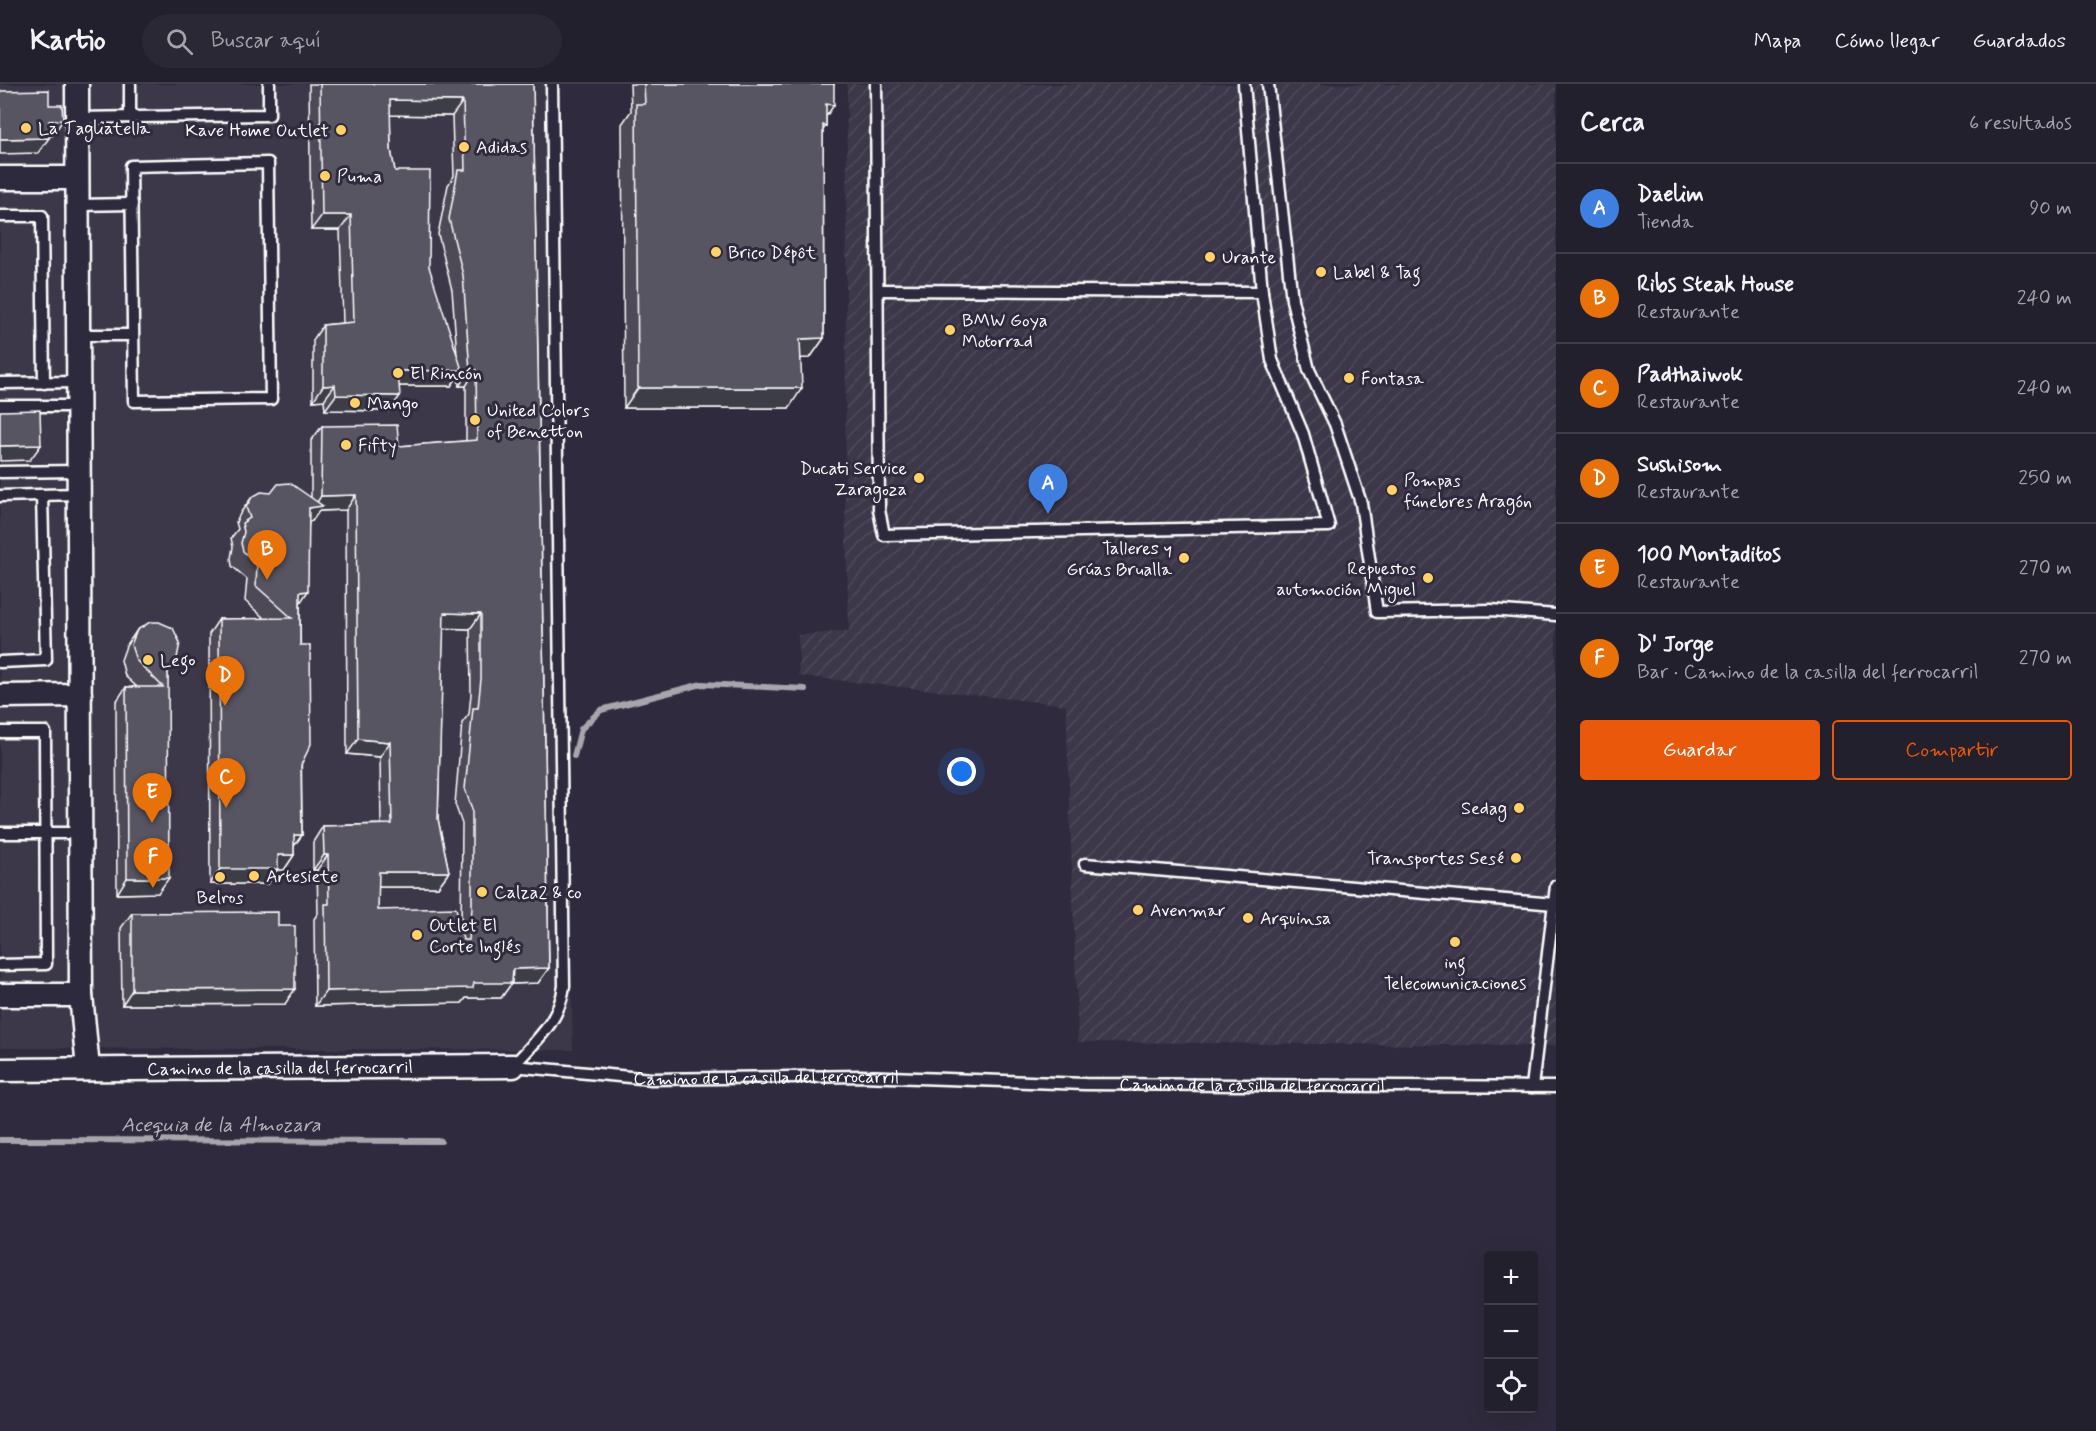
<!DOCTYPE html>
<html lang="es">
<head>
<meta charset="utf-8">
<style>
	body { margin:0; font-family:Mynerve,sans-serif; background:#2b2836; color:#f1f3f6 }
	.controls { position:absolute; right:18px; bottom:18px; display:grid; overflow:hidden; border-radius:6px; box-shadow:0 6px 24px #0002 }
	.controls button { width:54px; height:54px; display:grid; place-items:center; padding:0; border:0; border-bottom:2px solid #403e4a; background:#23202e; color:#f1f3f6; font:30px sans-serif }
	.you { position:absolute; left:962px; top:688px; width:21px; height:21px; margin:-15px; border:4px solid #fff; border-radius:50%; background:#1a73e8; box-shadow:0 0 0 9px #1a73e833 }
	.badge { display:grid; place-items:center; width:39px; height:39px; border-radius:50%; background:#ea580c; color:#fff; font-size:20px; font-weight:700 }
	.pin { position:absolute; translate:-50% -50px; filter:drop-shadow(0 2px 3px #0008) }
	.pin::after { content:''; position:absolute; top:32px; width:21px; height:18px; background:inherit; clip-path:polygon(0 0,100% 0,50% 100%) }
	.list { margin:0; padding:0; list-style:none }
	h2 { display:flex; justify-content:space-between; align-items:center; height:78px; margin:0; padding:0 24px; font-size:26px }
	h2 small { font-size:20px; font-weight:400; color:#a3a3aa }
	.list li { display:grid; grid-template-columns:39px 1fr auto; gap:18px; align-items:center; box-sizing:border-box; height:90px; padding:0 24px; border-top:2px solid #403e4a }
	.list b { display:block; font-size:22px; white-space:nowrap }
	.list p { margin:0; font-size:20px; white-space:nowrap; color:#a3a3aa }
	.list em { font-size:20px; font-style:normal; color:#a3a3aa }
	.actions { display:flex; gap:12px; padding:18px 24px }
	.actions a { flex:1; padding:14px 0; border:2px solid #ea580c; border-radius:6px; text-align:center; font-size:21px; color:#ea580c }
	.actions .main { background:#ea580c; color:#fff }
	.icon { flex:none; width:33px; height:33px; fill:none; stroke:currentColor; stroke-width:2; stroke-linecap:round; stroke-linejoin:round }
	.map { position:relative; flex:none; width:1556px; height:1347px; overflow:hidden }
	header { display:flex; align-items:center; gap:36px; box-sizing:border-box; height:84px; padding:0 30px; background:#23202e; border-bottom:2px solid #403e4a }
	header strong { font-size:28px }
	nav { display:flex; gap:33px; margin-inline-start:auto; font-size:21px }
	.search { width:420px; height:54px; background:#2b2836; display:flex; align-items:center; gap:15px; box-sizing:border-box; padding:0 21px; border-radius:33px; color:#a3a3aa; font-size:22px }
	main { display:flex }
	aside { flex:1; background:#23202e }
	.map>svg:first-child { display:block }
	.built { fill:#3c3749 }
	.industrial { fill:url(#industrial-furrows) }
	.lines { fill:none; stroke-linecap:round; stroke-linejoin:round }
	.stream { stroke:#a7a6ad; stroke-width:6 }
	.lane-casing { stroke:#fff; stroke-width:15 }
	.street-casing { stroke:#fff; stroke-width:27 }
	.lane { stroke:#2f2a3d; stroke-width:10 }
	.street { stroke:#2f2a3d; stroke-width:22 }
	.wall { fill:#4d4956; stroke:#fff; stroke-width:1.5; fill-rule:evenodd }
	.shaded-wall { fill:#3e3c46; stroke:#fff; stroke-width:1.5 }
	.building { fill:#595564; stroke:#fff; stroke-width:1.5; fill-rule:evenodd }
	.poi-dot { fill:#ffd166; stroke:#2f2a3d; stroke-width:2 }
	.labels { text-anchor:middle; stroke-width:6; stroke-linejoin:round; paint-order:stroke }
	.poi-label { font-size:18px; fill:#fff; stroke:#2f2a3d; text-anchor:start }
	.street-label { font-size:18px; fill:#fff; stroke:#2f2a3d }
	.water-label { font-size:20px; font-style:italic; fill:#b6b4bb; stroke:#2f2a3d }
</style>
</head>
<body>
<header>
<strong>Kartio</strong>
<div class="search"><svg class="icon" aria-label="search" viewBox="0 0 24 24"><circle cx="10" cy="10" r="6"/><path d="M15 15l6 6"/></svg>Buscar aquí</div>
<nav><a>Mapa</a><a>Cómo llegar</a><a>Guardados</a></nav>
</header>
<main>
<div class="map">
<svg width="1556" height="1347" viewBox="0 0 1556 1347">
	<defs>
		<pattern id="industrial-furrows" width="10" height="10" patternUnits="userSpaceOnUse" patternTransform="scale(1.5)"><rect width="10" height="10" fill="#3c3749"/><path d="M-1 1l2-2M0 10L10 0M9 11l2-2" fill="none" stroke="#504b5b"/></pattern>
	</defs>
	<rect width="100%" height="100%" fill="#2f2a3d"/>
	<filter id="ink" filterUnits="userSpaceOnUse"><feTurbulence type="fractalNoise" baseFrequency=".0167" numOctaves="2"/><feDisplacementMap in="SourceGraphic" scale="12" xChannelSelector="R" yChannelSelector="G"/><feConvolveMatrix kernelMatrix="1 2 1 2 8 2 1 2 1" color-interpolation-filters="sRGB"/></filter>
	<g filter="url(#ink)">
		<path class="built" d="M 0,0 L 549,0 L 573,966 L 0,964 Z"/>
		<path class="industrial" d="M 847,0 L 1556,0 L 1556,962 L 1078,958 L 1066,621 L 799,592 L 798,551 L 849,547 L 845,421 Z"/>
		<g class="lines">
			<g class="stream">
				<path d="M 574,672 L 581,645 L 601,626 L 702,600 L 805,605"/>
				<path d="M 0,1056 L 441,1057"/>
			</g>
			<defs>
				<g id="lane">
					<path d="M 130,0 L 130,33"/>
					<path d="M 876,0 L 879,426 L 884,451 L 1329,442 L 1303,350 L 1272,276 L 1262,208"/>
					<path d="M 1268,0 L 1292,216 L 1309,286 L 1335,340 L 1361,419 L 1377,528 L 1491,526 L 1556,531"/>
					<path d="M 77,34 L 269,31 L 269,0"/>
					<path d="M 268,79 L 271,315 L 134,317 L 131,82 Z"/>
					<path d="M 77,121 L 132,120"/>
					<path d="M 0,132 L 42,132 L 44,299"/>
					<path d="M 879,206 L 1262,208 L 1244,0"/>
					<path d="M 78,251 L 132,251"/>
					<path d="M 0,299 L 78,298"/>
					<path d="M 0,322 L 78,322"/>
					<path d="M 0,388 L 78,387"/>
					<path d="M 0,412 L 78,410"/>
					<path d="M 0,578 L 46,576 L 42,411"/>
					<path d="M 0,648 L 45,648 L 46,880 L 0,881"/>
					<path d="M 0,749 L 80,749"/>
					<path d="M 1085,780 L 1554,820"/>
					<path id="s1" d="M 513,982 L 651,995 L 861,992 L 1085,1000 L 1556,1003"/>
					<path d="M 513,982 C 536,956 559,939 564,902 L 552,0"/>
					<path d="M 1532,1003 L 1556,802"/>
				</g>
				<g id="street">
					<path d="M 77,0 L 81,911 L 88,985"/>
					<path d="M 0,94 L 76,94"/>
					<path d="M 0,612 L 80,611"/>
					<path d="M 0,911 L 81,911"/>
					<path id="s2" d="M 0,986 L 513,982"/>
				</g>
			</defs>
			<use href="#lane" class="lane-casing"/>
			<use href="#street" class="street-casing"/>
			<use href="#lane" class="lane"/>
			<use href="#street" class="street"/>
		</g>
		<g class="wall">
			<path d="M 309,0 L 533,0 L 549,884 L 538,899 L 511,900 L 501,914 L 466,914 L 462,919 L 315,922 L 314,835 L 318,829 L 317,786 L 313,786 L 313,758 L 323,742 L 381,740 L 380,673 L 347,670 L 346,426 L 319,427 L 312,437 L 309,438 L 300,518 L 302,751 L 294,762 L 294,771 L 284,786 L 277,786 L 268,800 L 210,800 L 209,550 L 219,535 L 265,535 L 245,517 L 247,495 L 232,482 L 231,474 L 233,463 L 231,454 L 238,445 L 236,438 L 241,428 L 252,413 L 311,414 L 311,357 L 322,342 L 399,362 L 466,357 L 466,302 L 459,302 L 458,292 L 451,302 L 399,302 L 389,327 L 325,326 L 324,316 L 313,317 L 313,256 L 323,241 L 343,239 L 340,146 L 311,146 ZM 390,31 L 452,32 L 454,92 L 448,101 L 438,150 L 452,206 L 457,271 L 395,87 L 391,66 ZM 443,544 L 470,545 L 471,610 L 469,630 L 462,639 L 455,720 L 462,740 L 461,846 L 378,826 L 378,803 L 438,803 L 449,788 L 438,735 Z"/>
			<path d="M 630,0 L 834,0 L 826,33 L 826,42 L 823,46 L 824,254 L 810,274 L 801,274 L 789,324 L 624,324 L 622,40 L 631,27 Z"/>
			<path d="M 137,546 L 168,588 L 158,809 L 117,810 L 116,618 L 126,603 L 137,603 L 125,592 L 121,576 L 126,562 Z"/>
			<path d="M 132,829 L 278,842 L 285,920 L 122,921 L 121,844 Z"/>
		</g>
		<g class="shaded-wall">
			<path d="M 390,16 L 463,17 L 452,32 L 380,31 Z"/>
			<path d="M 826,20 L 834,21 L 821,40 Z"/>
			<path d="M 63,36 L 52,52 L 39,52 L 49,37 Z"/>
			<path d="M 49,54 L 38,69 L 0,70 L 0,55 Z"/>
			<path d="M 322,131 L 351,131 L 340,146 L 311,146 Z"/>
			<path d="M 824,254 L 810,274 L 786,275 L 800,255 Z"/>
			<path d="M 462,286 L 451,302 L 388,302 L 398,287 Z"/>
			<path d="M 476,286 L 466,302 L 459,302 L 470,287 Z"/>
			<path d="M 335,301 L 324,316 L 313,317 L 323,302 Z"/>
			<path d="M 638,304 L 802,304 L 789,324 L 624,324 Z"/>
			<path d="M 336,311 L 400,312 L 389,327 L 325,326 Z"/>
			<path d="M 41,361 L 30,376 L 0,377 L 0,362 Z"/>
			<path d="M 356,411 L 346,426 L 319,427 L 312,437 L 299,439 L 309,424 L 314,423 L 321,412 Z"/>
			<path d="M 308,507 L 298,522 L 300,508 Z"/>
			<path d="M 444,529 L 481,530 L 470,545 L 433,544 Z"/>
			<path d="M 358,655 L 390,658 L 380,673 L 347,670 Z"/>
			<path d="M 294,751 L 302,751 L 291,766 Z"/>
			<path d="M 278,771 L 294,771 L 284,786 L 277,786 L 268,800 L 210,800 L 220,785 Z"/>
			<path d="M 324,771 L 328,771 L 317,786 L 313,786 Z"/>
			<path d="M 379,788 L 449,788 L 438,803 L 368,803 Z"/>
			<path d="M 127,794 L 169,794 L 158,809 L 117,810 Z"/>
			<path d="M 549,884 L 538,899 L 511,900 L 501,914 L 466,914 L 462,919 L 315,922 L 326,907 L 474,899 L 513,885 Z"/>
			<path d="M 295,905 L 285,920 L 122,921 L 132,906 Z"/>
		</g>
		<g class="building">
			<path d="M 320,0 L 533,0 L 549,884 L 513,885 L 512,899 L 474,899 L 473,904 L 326,907 L 325,820 L 329,820 L 328,771 L 324,771 L 323,742 L 392,740 L 390,658 L 358,655 L 356,411 L 321,412 L 322,342 L 397,341 L 399,362 L 477,356 L 476,286 L 470,287 L 463,191 L 449,135 L 458,86 L 465,86 L 463,17 L 390,16 L 391,66 L 395,87 L 430,87 L 429,183 L 462,286 L 398,287 L 400,312 L 336,311 L 335,301 L 323,302 L 323,241 L 354,238 L 351,131 L 322,131 ZM 444,529 L 481,530 L 481,595 L 478,624 L 473,624 L 465,705 L 472,725 L 472,824 L 469,856 L 463,856 L 456,824 L 378,826 L 379,788 L 449,788 L 438,735 Z"/>
			<path d="M 644,0 L 834,0 L 834,21 L 826,20 L 826,42 L 823,41 L 824,254 L 800,255 L 802,304 L 638,304 L 636,20 L 645,20 Z"/>
			<path d="M 49,6 L 49,21 L 62,21 L 63,36 L 49,37 L 49,54 L 0,55 L 0,7 Z"/>
			<path d="M 40,326 L 41,361 L 0,362 L 0,327 Z"/>
			<path d="M 290,399 L 323,422 L 309,424 L 308,507 L 300,508 L 300,561 L 310,561 L 311,660 L 301,681 L 302,751 L 294,751 L 294,771 L 278,771 L 278,785 L 220,785 L 219,535 L 292,534 L 256,502 L 257,480 L 243,467 L 241,459 L 244,448 L 242,439 L 250,434 L 246,423 L 252,413 L 261,408 L 271,409 L 278,400 Z"/>
			<path d="M 150,538 L 159,538 L 173,544 L 180,559 L 177,574 L 168,586 L 169,794 L 127,794 L 126,603 L 163,603 L 136,576 L 131,561 L 137,546 Z"/>
			<path d="M 278,828 L 278,842 L 295,842 L 295,905 L 132,906 L 132,829 Z"/>
		</g>
	</g>
	<g class="poi-dot">
		<circle cx="26" cy="44" r="6"/>
		<circle cx="341" cy="46" r="6"/>
		<circle cx="464" cy="63" r="6"/>
		<circle cx="325" cy="92" r="6"/>
		<circle cx="716" cy="168" r="6"/>
		<circle cx="1210" cy="173" r="6"/>
		<circle cx="1321" cy="188" r="6"/>
		<circle cx="950" cy="246" r="6"/>
		<circle cx="398" cy="289" r="6"/>
		<circle cx="1349" cy="294" r="6"/>
		<circle cx="355" cy="319" r="6"/>
		<circle cx="475" cy="336" r="6"/>
		<circle cx="346" cy="361" r="6"/>
		<circle cx="919" cy="394" r="6"/>
		<circle cx="1392" cy="406" r="6"/>
		<circle cx="1184" cy="474" r="6"/>
		<circle cx="1428" cy="494" r="6"/>
		<circle cx="148" cy="576" r="6"/>
		<circle cx="1519" cy="724" r="6"/>
		<circle cx="1516" cy="774" r="6"/>
		<circle cx="254" cy="792" r="6"/>
		<circle cx="220" cy="793" r="6"/>
		<circle cx="482" cy="808" r="6"/>
		<circle cx="1138" cy="826" r="6"/>
		<circle cx="1248" cy="834" r="6"/>
		<circle cx="417" cy="851" r="6"/>
		<circle cx="1455" cy="858" r="6"/>
	</g>
	<g class="labels">
		<g class="poi-label">
			<text x="38" y="50">La Tagliatella</text>
			<text x="329" y="52" text-anchor="end">Kave Home Outlet</text>
			<text x="476" y="69">Adidas</text>
			<text x="337" y="98">Puma</text>
			<text x="728" y="174">Brico Dépôt</text>
			<text x="1222" y="179">Urante</text>
			<text x="1333" y="194">Label &amp; Tag</text>
			<text x="962" y="242">BMW Goya<tspan x="962" dy="21">Motorrad</tspan></text>
			<text x="410" y="295">El Rincón</text>
			<text x="1361" y="300">Fontasa</text>
			<text x="367" y="325">Mango</text>
			<text x="487" y="332">United Colors<tspan x="487" dy="21">of Benetton</tspan></text>
			<text x="358" y="367">Fifty</text>
			<text x="907" y="390" text-anchor="end">Ducati Service<tspan x="907" dy="21">Zaragoza</tspan></text>
			<text x="1404" y="402">Pompas<tspan x="1404" dy="21">fúnebres Aragón</tspan></text>
			<text x="1172" y="470" text-anchor="end">Talleres y<tspan x="1172" dy="21">Grúas Brualla</tspan></text>
			<text x="1416" y="490" text-anchor="end">Repuestos<tspan x="1416" dy="21">automoción Miguel</tspan></text>
			<text x="160" y="582">Lego</text>
			<text x="1507" y="730" text-anchor="end">Sedag</text>
			<text x="1504" y="780" text-anchor="end">Transportes Sesé</text>
			<text x="266" y="798">Artesiete</text>
			<text x="494" y="814">Calza2 &amp; co</text>
			<text x="220" y="819" text-anchor="middle">Belros</text>
			<text x="1150" y="832">Avenmar</text>
			<text x="1260" y="840">Arquinsa</text>
			<text x="429" y="847">Outlet El<tspan x="429" dy="21">Corte Inglés</tspan></text>
			<text x="1455" y="884" text-anchor="middle">ing<tspan x="1455" dy="21">Telecomunicaciones</tspan></text>
		</g>
		<g class="street-label">
			<text dy="6" stroke="none"><textPath href="#s2" startOffset="280">Camino de la casilla del ferrocarril</textPath></text>
			<text dy="6" stroke="none"><textPath href="#s1" startOffset="254">Camino de la casilla del ferrocarril</textPath></text>
			<text dy="6" stroke="none"><textPath href="#s1" startOffset="740">Camino de la casilla del ferrocarril</textPath></text>
		</g>
		<g class="water-label">
			<text x="221" y="1047">Acequia de la Almozara</text>
		</g>
	</g>
</svg>
<div class="controls">
<button>+</button>
<button>−</button>
<button><svg class="icon" aria-label="locate" viewBox="0 0 24 24"><circle cx="12" cy="12" r="6"/><path d="M12 2v4M12 18v4M2 12h4M18 12h4"/></svg></button>
</div>
<div class="you"></div>
<div class="pin badge" style="left:1048px;top:430px;background:#3f7fe0">A</div>
<div class="pin badge" style="left:267px;top:496px;background:#e8710a">B</div>
<div class="pin badge" style="left:226px;top:724px;background:#e8710a">C</div>
<div class="pin badge" style="left:225px;top:622px;background:#e8710a">D</div>
<div class="pin badge" style="left:152px;top:739px;background:#e8710a">E</div>
<div class="pin badge" style="left:153px;top:804px;background:#e8710a">F</div>
</div>
<aside>
<h2>Cerca<small>6 resultados</small></h2>
<ul class="list">
<li><span class="badge" style="background:#3f7fe0">A</span><div><b>Daelim</b><p>Tienda</p></div><em>90 m</em></li>
<li><span class="badge" style="background:#e8710a">B</span><div><b>Ribs Steak House</b><p>Restaurante</p></div><em>240 m</em></li>
<li><span class="badge" style="background:#e8710a">C</span><div><b>Padthaiwok</b><p>Restaurante</p></div><em>240 m</em></li>
<li><span class="badge" style="background:#e8710a">D</span><div><b>Sushisom</b><p>Restaurante</p></div><em>250 m</em></li>
<li><span class="badge" style="background:#e8710a">E</span><div><b>100 Montaditos</b><p>Restaurante</p></div><em>270 m</em></li>
<li><span class="badge" style="background:#e8710a">F</span><div><b>D' Jorge</b><p>Bar · Camino de la casilla del ferrocarril</p></div><em>270 m</em></li>
</ul>
<div class="actions"><a class="main">Guardar</a><a>Compartir</a></div>
</aside>
</main>
</body>
</html>
